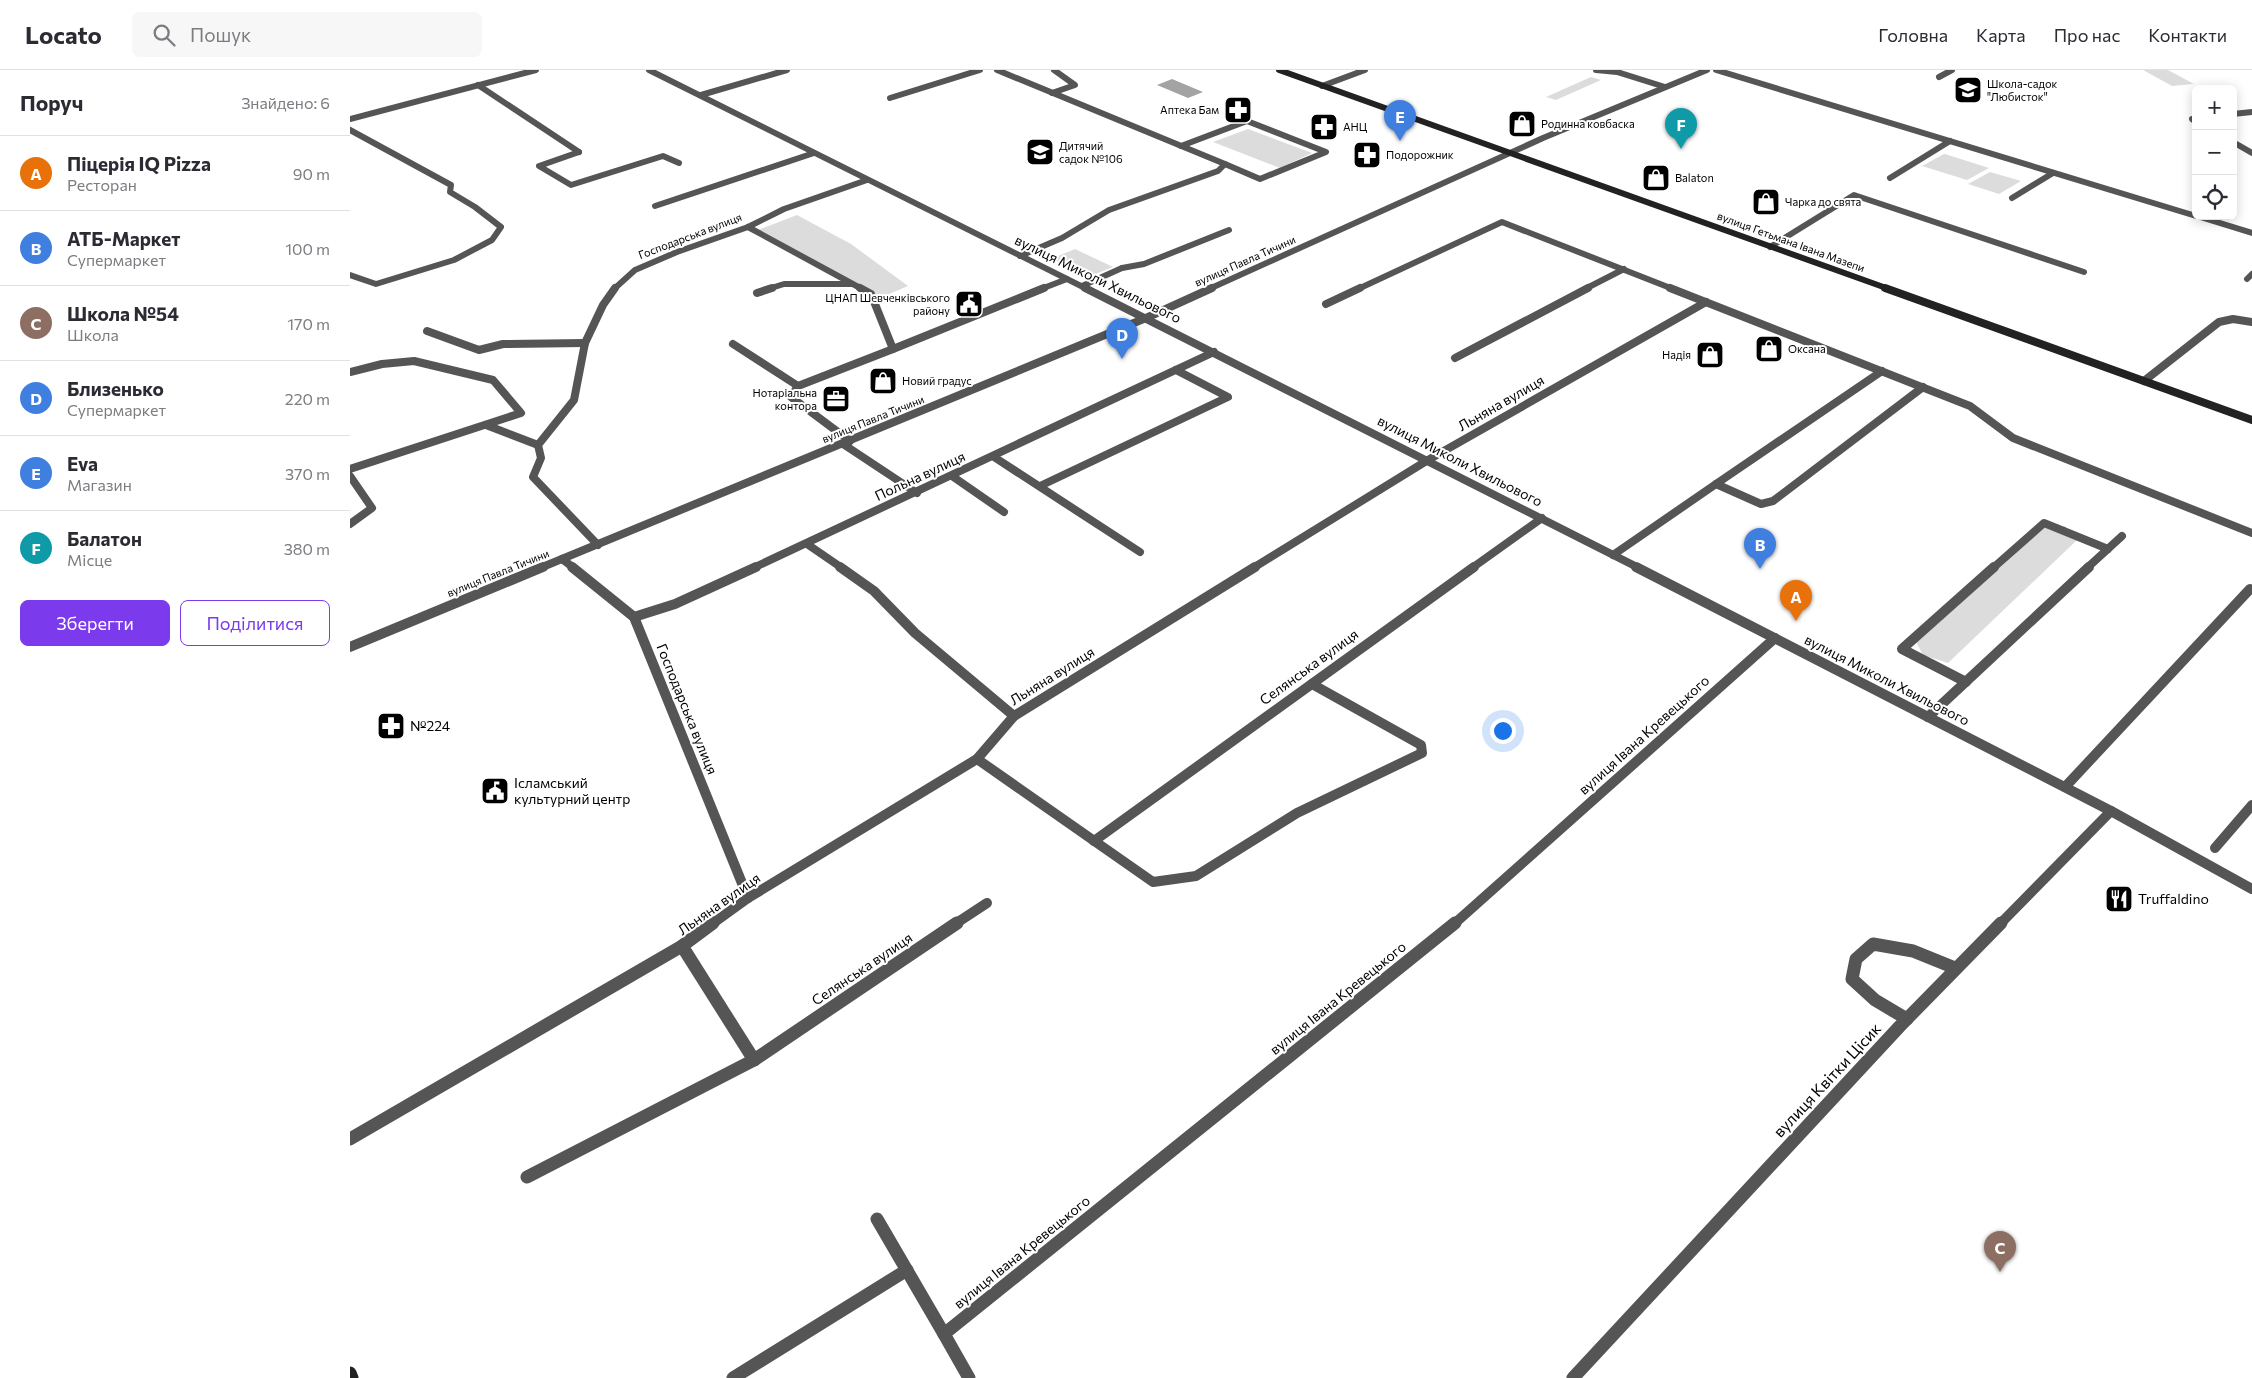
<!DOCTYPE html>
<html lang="uk">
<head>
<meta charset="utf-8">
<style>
	body { margin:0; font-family:Commissioner,sans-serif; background:#f7f7f7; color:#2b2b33 }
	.controls { position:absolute; right:15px; top:15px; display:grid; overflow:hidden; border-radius:8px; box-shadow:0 2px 12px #0003 }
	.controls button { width:45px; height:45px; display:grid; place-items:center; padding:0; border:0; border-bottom:1px solid #e1e1e2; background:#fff; color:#2b2b33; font:25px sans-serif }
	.you { position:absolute; left:1152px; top:660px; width:18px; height:18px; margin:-12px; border:4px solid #fff; border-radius:50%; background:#1a73e8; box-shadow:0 0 0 8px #1a73e833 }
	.badge { display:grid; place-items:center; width:32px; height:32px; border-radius:50%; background:#7c3aed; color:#fff; font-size:16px; font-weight:700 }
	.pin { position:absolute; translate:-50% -41px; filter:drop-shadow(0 1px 2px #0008) }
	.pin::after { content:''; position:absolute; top:26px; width:18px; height:15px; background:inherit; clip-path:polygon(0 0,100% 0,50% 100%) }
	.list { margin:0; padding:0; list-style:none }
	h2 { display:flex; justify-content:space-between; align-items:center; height:65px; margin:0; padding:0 20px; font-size:21px }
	h2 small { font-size:16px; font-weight:400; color:#7c7c81 }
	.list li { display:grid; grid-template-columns:32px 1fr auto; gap:15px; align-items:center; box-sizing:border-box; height:75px; padding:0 20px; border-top:1px solid #e1e1e2 }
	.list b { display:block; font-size:19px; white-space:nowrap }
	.list p { margin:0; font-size:16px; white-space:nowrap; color:#7c7c81 }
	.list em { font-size:16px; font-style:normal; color:#7c7c81 }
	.actions { display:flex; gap:10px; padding:15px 20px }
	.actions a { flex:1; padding:11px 0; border:1px solid #7c3aed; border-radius:8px; text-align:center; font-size:18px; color:#7c3aed }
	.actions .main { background:#7c3aed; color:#fff }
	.icon { flex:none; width:28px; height:28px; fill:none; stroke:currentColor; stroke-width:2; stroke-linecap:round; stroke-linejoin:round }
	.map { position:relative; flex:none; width:1902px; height:1308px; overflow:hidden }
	header { display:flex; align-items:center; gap:30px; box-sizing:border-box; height:70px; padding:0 25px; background:#fff; border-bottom:1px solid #e1e1e2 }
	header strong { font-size:24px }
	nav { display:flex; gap:28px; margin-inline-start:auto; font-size:18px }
	.search { width:350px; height:45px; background:#f7f7f7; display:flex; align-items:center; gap:12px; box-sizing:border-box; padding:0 18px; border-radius:8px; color:#7c7c81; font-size:19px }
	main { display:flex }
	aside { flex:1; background:#fff }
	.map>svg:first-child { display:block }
	.green { fill:#dcdcdc }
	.water { fill:#a3a3a3 }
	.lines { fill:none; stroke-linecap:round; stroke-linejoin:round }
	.lane-far3 { stroke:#555; stroke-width:6 }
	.lane-far2 { stroke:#555; stroke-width:8 }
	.lane-far1 { stroke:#555; stroke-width:10 }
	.lane { stroke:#555; stroke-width:13 }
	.street-far3 { stroke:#555; stroke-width:6 }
	.street-far2 { stroke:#555; stroke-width:8 }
	.street-far1 { stroke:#555; stroke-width:10 }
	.street { stroke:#555; stroke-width:13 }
	.secondary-far2 { stroke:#222; stroke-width:6 }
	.secondary-far1 { stroke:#222; stroke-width:8 }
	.secondary { stroke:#222; stroke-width:13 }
	.labels { text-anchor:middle; stroke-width:4; stroke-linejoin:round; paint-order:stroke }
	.far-poi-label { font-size:11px; fill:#000; stroke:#fff; text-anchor:start }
	.far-street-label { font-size:11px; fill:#000; stroke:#fff }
	.street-label { font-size:14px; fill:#000; stroke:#fff }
	.poi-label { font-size:14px; fill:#000; stroke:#fff; text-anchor:start }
	.near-street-label { font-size:16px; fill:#000; stroke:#fff }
</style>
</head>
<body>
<header>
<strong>Locato</strong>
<div class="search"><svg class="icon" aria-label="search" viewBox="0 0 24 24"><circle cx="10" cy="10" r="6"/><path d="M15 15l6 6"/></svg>Пошук</div>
<nav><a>Головна</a><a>Карта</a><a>Про нас</a><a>Контакти</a></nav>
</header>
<main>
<aside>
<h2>Поруч<small>Знайдено: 6</small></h2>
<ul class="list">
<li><span class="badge" style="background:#e8710a">A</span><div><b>Піцерія IQ Pizza</b><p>Ресторан</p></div><em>90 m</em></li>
<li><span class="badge" style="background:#3f7fe0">B</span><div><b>АТБ-Маркет</b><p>Супермаркет</p></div><em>100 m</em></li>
<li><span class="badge" style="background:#8d6e63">C</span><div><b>Школа №54</b><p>Школа</p></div><em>170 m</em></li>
<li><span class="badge" style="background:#3f7fe0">D</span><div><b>Близенько</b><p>Супермаркет</p></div><em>220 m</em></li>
<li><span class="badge" style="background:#3f7fe0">E</span><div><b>Eva</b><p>Магазин</p></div><em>370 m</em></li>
<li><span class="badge" style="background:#0f9aa8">F</span><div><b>Балатон</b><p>Місце</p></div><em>380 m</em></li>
</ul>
<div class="actions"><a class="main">Зберегти</a><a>Поділитися</a></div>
</aside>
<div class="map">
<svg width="1902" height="1308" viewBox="0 0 1902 1308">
	<rect width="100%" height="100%" fill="#fff"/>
	<g class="green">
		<path d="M 1793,0 L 1818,0 L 1844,14 L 1822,16 Z"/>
		<path d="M 1241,7 L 1251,10 L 1206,30 L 1196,27 Z"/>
		<path d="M 898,59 L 962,83 L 930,98 L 863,72 Z"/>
		<path d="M 1594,84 L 1595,84 L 1639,98 L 1617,110 L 1572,96 Z"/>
		<path d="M 1640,102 L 1671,111 L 1649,124 L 1618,114 Z"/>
		<path d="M 447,145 L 501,174 L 558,216 L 532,227 L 408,160 Z"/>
		<path d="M 725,179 L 763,197 L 738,207 L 701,189 Z"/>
		<path d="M 1697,456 L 1715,456 L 1727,470 L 1598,593 L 1573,585 L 1564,568 Z"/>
	</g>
	<path class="water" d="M 822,9 L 853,22 L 838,28 L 807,15 Z"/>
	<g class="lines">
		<g class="lane-far3">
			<path d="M 647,0 L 875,94 L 868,101 L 759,140 L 712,168 L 670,186"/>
			<path d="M 1246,0 L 1267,2 L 1315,17"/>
			<path d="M 1589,7 L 1602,0"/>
			<path d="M 128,15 L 229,82"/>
			<path d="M 972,16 L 1015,0"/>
			<path d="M 702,23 L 725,15 L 704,0"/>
			<path d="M 351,25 L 437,0"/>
			<path d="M 540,28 L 630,0"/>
			<path d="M 1883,44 L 1902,42"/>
			<path d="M 1846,49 L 1842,49 L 1846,52"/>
			<path d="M 1883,72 L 1902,83"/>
			<path d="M 831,76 L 897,51 L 976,82 L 910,109 L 875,94"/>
			<path d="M 229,82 L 189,96 L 221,115 L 313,86 L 329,93"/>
			<path d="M 1540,108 L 1600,71"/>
			<path d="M 1662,128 L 1703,103"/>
			<path d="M 305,136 L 464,83"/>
			<path d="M 398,157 L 512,219"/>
			<path d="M 1420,177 L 1504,125 L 1734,202"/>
			<path d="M 772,198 L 794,194 L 879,160"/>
			<path d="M 1897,209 L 1902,204"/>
			<path d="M 418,219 L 434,214 L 502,214"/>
			<path d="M 691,219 L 717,209"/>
			<path d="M 1008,219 L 1152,152 L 1323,219"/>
			<path d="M 1235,219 L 1274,199"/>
		</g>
		<g class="lane-far2">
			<path d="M 1320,218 L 1620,336 L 1663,368 L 1902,463"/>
			<path d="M 407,223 L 422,218"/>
			<path d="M 976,234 L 1010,218"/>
			<path d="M 77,261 L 129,280 L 153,274 L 235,273"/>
			<path d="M 383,274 L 448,316"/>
			<path d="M 543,279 L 694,218"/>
			<path d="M 1105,288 L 1238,218"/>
			<path d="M 1532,301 L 1366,414 L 1411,434 L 1423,431 L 1573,317"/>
			<path d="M 0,302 L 32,294 L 64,291 L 143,310 L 171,343 L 0,399"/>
			<path d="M 1794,311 L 1869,252 L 1883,249 L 1902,252"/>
			<path d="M 136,355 L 188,375"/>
			<path d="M 500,371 L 441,327 L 448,316 L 543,279 L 521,224 L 510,218"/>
			<path d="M 493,374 L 567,423"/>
			<path d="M 644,387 L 790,482"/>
			<path d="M 0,406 L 22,438 L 0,454"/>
			<path d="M 602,406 L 654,442"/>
			<path d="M 690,416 L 878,327 L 826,300"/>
			<path d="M 457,474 L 492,498"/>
			<path d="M 1263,485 L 1366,414"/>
			<path d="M 1643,498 L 1694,453 L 1758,479"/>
			<path d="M 1737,498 L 1772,466"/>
		</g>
		<g class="lane-far1">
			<path d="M 490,497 L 524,521 L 565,563 L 664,646"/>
			<path d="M 1616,612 L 1552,579 L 1644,497"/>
			<path d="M 1578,647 L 1739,497"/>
			<path d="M 627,689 L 803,812 L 846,806 L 947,743 L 1072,683 L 1071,675 L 962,614"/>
			<path d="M 1715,717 L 1900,519"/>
			<path d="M 1865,778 L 1902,735"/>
		</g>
		<g class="lane">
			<path d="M 1557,949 L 1525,930 L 1502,909 L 1506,889 L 1523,874 L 1563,881 L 1605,898"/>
			<path d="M 527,1149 L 594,1264"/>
			<path d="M 383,1308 L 557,1200"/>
		</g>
		<g class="street-far3">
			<path d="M 299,0 L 737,219"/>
			<path d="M 1366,0 L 1846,146"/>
			<path d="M 0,49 L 186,0"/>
			<path d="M 0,60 L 101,115 L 100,122 L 125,137 L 151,157 L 142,170 L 104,190 L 26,214 L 0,205"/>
			<path d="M 1847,146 L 1902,163"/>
			<path d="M 732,216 L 772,198"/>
			<path d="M 264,219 L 285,200 L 327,182 L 398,157 L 434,139 L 517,110"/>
			<path d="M 859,219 L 1193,68 L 1357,0"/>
		</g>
		<g class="street-far2">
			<path d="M 735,218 L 1289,498"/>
			<path d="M 248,475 L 183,407 L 191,388 L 188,375 L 224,330 L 235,273 L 253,235 L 265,218"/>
			<path d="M 212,489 L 224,498"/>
			<path d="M 190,498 L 796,248 L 862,218"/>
			<path d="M 403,498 L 864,282"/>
			<path d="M 903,498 L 1078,390 L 1356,232"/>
			<path d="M 1122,498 L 1192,448"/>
		</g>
		<g class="street-far1">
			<path d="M 222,497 L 284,547 L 398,828"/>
			<path d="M 1286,497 L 1761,741 L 1902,819"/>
			<path d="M 284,547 L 325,534 L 406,497"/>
			<path d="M 0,577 L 193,497"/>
			<path d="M 744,771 L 1124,497"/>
			<path d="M 362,854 L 398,828 L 627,689 L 664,646 L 905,497"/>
			<path d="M 605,854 L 637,833"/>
			<path d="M 1104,854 L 1425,568"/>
			<path d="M 1650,854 L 1761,741"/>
		</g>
		<g class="street">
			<path d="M 332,876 L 404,990"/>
			<path d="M 0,1069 L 332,876 L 363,853"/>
			<path d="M 177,1107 L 404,990 L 607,853"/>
			<path d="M 619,1308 L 594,1264 L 1105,853"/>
			<path d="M 1223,1308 L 1550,956 L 1651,853"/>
		</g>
		<path class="secondary-far2" d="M 929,0 L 1539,219"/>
		<path class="secondary-far1" d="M 1535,218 L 1902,350"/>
		<path class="secondary" d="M 0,1303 L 2,1308"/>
	</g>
	<defs>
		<symbol id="school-square" viewBox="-11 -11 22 22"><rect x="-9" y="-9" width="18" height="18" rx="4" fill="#000" stroke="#fff"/><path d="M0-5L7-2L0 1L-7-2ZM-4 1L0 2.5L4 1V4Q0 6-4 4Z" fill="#fff"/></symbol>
		<symbol id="pharmacy-square" viewBox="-11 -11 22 22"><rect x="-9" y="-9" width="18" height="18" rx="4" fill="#000" stroke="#fff"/><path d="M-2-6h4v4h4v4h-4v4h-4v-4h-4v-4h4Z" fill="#fff"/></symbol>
		<symbol id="shop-square" viewBox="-11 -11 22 22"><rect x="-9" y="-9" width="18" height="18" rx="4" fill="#000" stroke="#fff"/><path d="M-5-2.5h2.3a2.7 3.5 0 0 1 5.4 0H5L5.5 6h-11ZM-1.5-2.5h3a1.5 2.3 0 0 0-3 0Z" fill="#fff"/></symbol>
		<symbol id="civic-square" viewBox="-11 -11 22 22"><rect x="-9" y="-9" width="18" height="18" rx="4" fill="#000" stroke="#fff"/><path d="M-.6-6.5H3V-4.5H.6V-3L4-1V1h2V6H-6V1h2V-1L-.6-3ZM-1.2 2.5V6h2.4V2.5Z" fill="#fff"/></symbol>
		<symbol id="office-square" viewBox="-11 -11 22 22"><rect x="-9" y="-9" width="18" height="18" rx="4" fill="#000" stroke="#fff"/><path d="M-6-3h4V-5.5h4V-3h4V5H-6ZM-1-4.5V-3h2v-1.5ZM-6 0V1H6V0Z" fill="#fff"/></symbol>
		<symbol id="restaurant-square" viewBox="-11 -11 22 22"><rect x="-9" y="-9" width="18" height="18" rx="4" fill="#000" stroke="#fff"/><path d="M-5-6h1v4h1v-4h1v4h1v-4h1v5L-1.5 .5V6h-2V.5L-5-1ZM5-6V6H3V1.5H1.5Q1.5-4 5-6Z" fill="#fff"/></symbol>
	</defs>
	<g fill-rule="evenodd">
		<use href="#school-square" x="1602" y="4" width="32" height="32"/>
		<use href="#pharmacy-square" x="872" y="24" width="32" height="32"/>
		<use href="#shop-square" x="1156" y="38" width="32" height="32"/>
		<use href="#pharmacy-square" x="958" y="41" width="32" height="32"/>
		<use href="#school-square" x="674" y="66" width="32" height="32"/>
		<use href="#pharmacy-square" x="1001" y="69" width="32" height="32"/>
		<use href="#shop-square" x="1290" y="92" width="32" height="32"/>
		<use href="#shop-square" x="1400" y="116" width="32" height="32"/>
		<use href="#civic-square" x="603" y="218" width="32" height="32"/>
		<use href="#shop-square" x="1403" y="263" width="32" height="32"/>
		<use href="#shop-square" x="1344" y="269" width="32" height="32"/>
		<use href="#shop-square" x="517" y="295" width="32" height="32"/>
		<use href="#office-square" x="470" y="313" width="32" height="32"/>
		<use href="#pharmacy-square" x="25" y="640" width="32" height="32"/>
		<use href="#civic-square" x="129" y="705" width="32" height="32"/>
		<use href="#restaurant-square" x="1753" y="813" width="32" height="32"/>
	</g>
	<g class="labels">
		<g class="far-poi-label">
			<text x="1637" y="18">Школа-садок<tspan x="1637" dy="13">"Любисток"</tspan></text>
			<text x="869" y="44" text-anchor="end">Аптека Бам</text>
			<text x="1191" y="58">Родинна ковбаска</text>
			<text x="993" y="61">АНЦ</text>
			<text x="709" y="80">Дитячий<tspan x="709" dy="13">садок №106</tspan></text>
			<text x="1036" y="89">Подорожник</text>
			<text x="1325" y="112">Balaton</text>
			<text x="1435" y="136">Чарка до свята</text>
			<text x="600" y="232" text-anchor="end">ЦНАП Шевченківського<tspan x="600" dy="13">району</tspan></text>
			<text x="1438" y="283">Оксана</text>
			<text x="1341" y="289" text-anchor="end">Надія</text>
			<text x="552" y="315">Новий градус</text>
			<text x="467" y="327" text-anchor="end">Нотаріальна<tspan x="467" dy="13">контора</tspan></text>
		</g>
		<g class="far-street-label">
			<text transform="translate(340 166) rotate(-21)" y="4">Господарська вулиця</text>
			<text transform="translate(1441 172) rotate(20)" y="4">вулиця Гетьмана Івана Мазепи</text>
			<text transform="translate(895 191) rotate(-24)" y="4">вулиця Павла Тичини</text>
			<text transform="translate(523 349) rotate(-22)" y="4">вулиця Павла Тичини</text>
			<text transform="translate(148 503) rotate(-22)" y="4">вулиця Павла Тичини</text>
		</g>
		<g class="street-label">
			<text transform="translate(748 209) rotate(26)" y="5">вулиця Миколи Хвильового</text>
			<text transform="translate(1151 333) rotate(-30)" y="5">Льняна вулиця</text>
			<text transform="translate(1110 391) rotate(27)" y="5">вулиця Миколи Хвильового</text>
			<text transform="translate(570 406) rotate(-25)" y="5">Польна вулиця</text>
			<text transform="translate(959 597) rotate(-36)" y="5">Селянська вулиця</text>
			<text transform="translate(702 606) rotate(-32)" y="5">Льняна вулиця</text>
			<text transform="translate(1537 610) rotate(27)" y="5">вулиця Миколи Хвильового</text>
			<text transform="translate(337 639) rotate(68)" y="5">Господарська вулиця</text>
			<text transform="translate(1294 665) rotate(-42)" y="5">вулиця Івана Кревецького</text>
			<text transform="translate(369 834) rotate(-35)" y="5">Льняна вулиця</text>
			<text transform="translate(512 899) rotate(-34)" y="5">Селянська вулиця</text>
			<text transform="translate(988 928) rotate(-39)" y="5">вулиця Івана Кревецького</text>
			<text transform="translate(672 1182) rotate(-39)" y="5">вулиця Івана Кревецького</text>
		</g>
		<g class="poi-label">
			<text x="60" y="661">№224</text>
			<text x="164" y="718">Ісламський<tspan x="164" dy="16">культурний центр</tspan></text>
			<text x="1788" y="834">Truffaldino</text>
		</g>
		<g class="near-street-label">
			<text transform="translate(1477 1010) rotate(-47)" y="6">вулиця Квітки Цісик</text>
		</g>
	</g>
</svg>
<div class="controls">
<button>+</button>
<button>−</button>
<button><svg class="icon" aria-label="locate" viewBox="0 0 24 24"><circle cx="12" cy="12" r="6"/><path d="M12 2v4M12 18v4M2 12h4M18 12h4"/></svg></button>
</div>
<div class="you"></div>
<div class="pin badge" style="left:1446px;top:551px;background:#e8710a">A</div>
<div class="pin badge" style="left:1410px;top:499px;background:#3f7fe0">B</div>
<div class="pin badge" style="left:1650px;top:1202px;background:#8d6e63">C</div>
<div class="pin badge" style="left:772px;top:289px;background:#3f7fe0">D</div>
<div class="pin badge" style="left:1050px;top:71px;background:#3f7fe0">E</div>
<div class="pin badge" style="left:1331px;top:79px;background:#0f9aa8">F</div>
</div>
</main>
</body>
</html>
